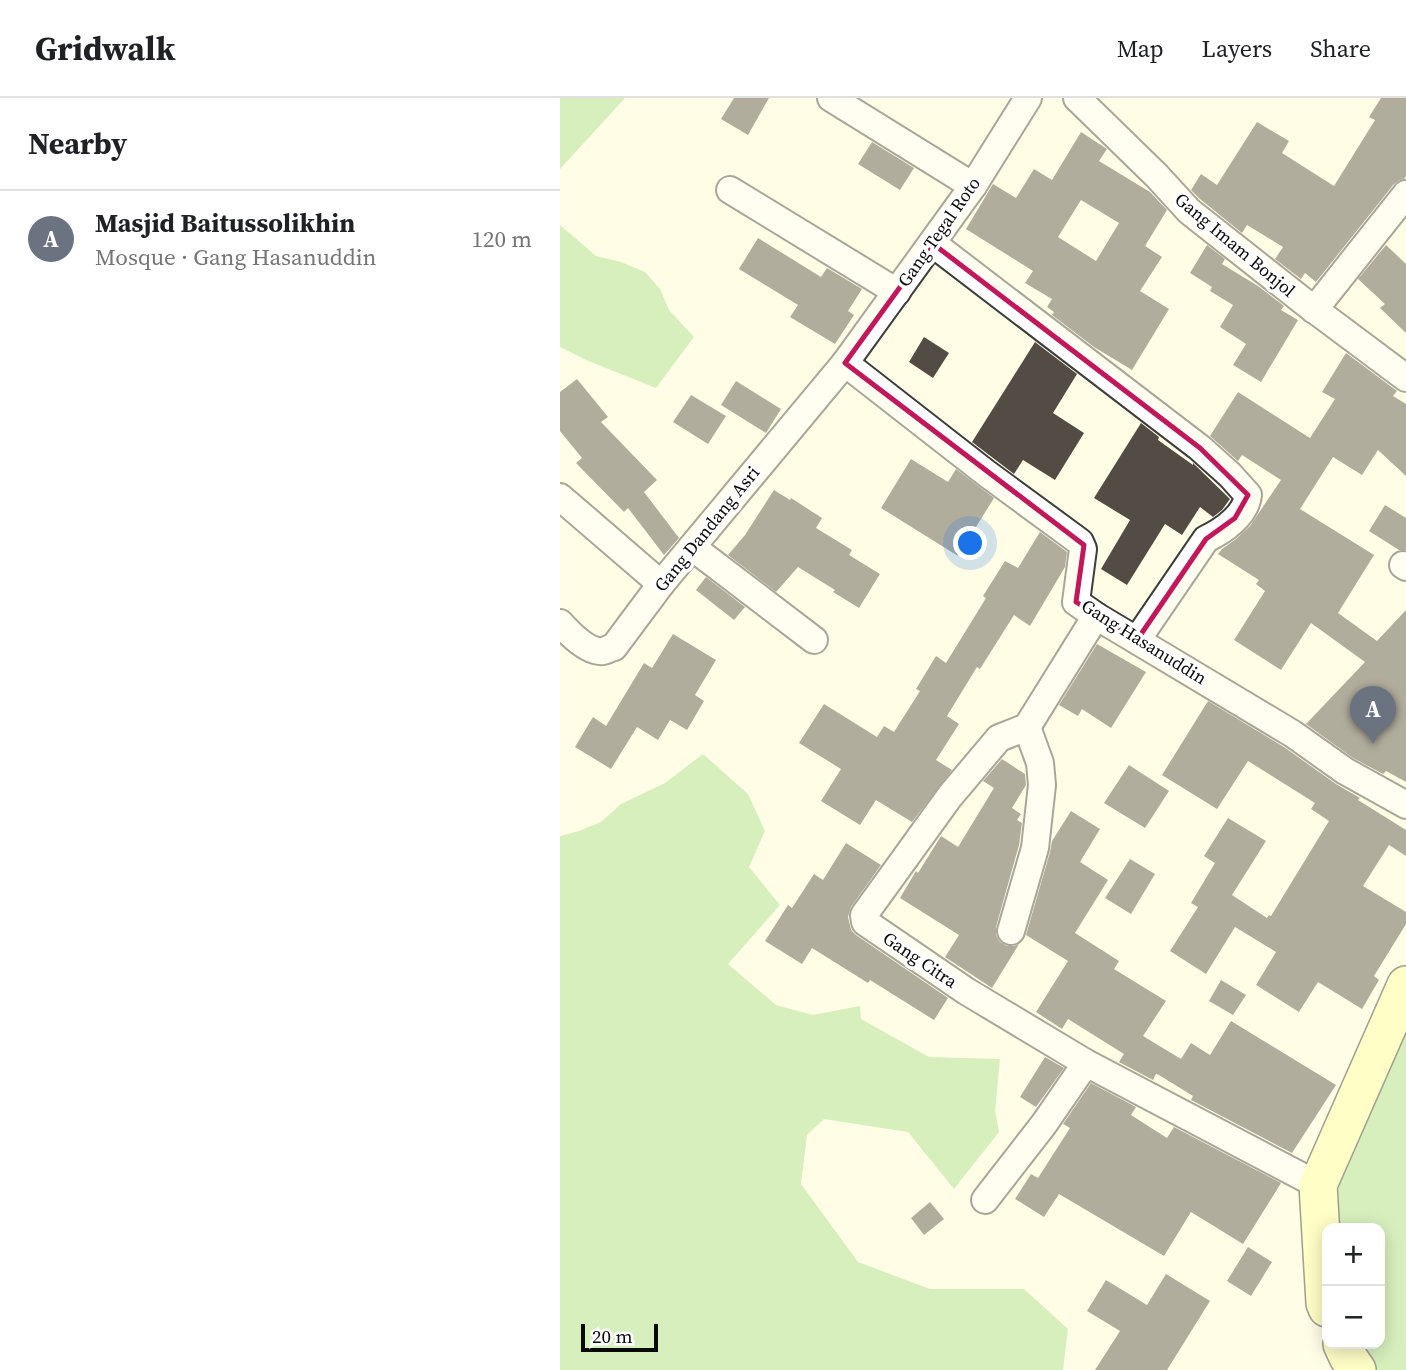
<!DOCTYPE html>
<html lang="en">
<head>
<meta charset="utf-8">
<style>
	body { margin:0; font-family:"Source Serif 4",serif; background:#f2f2f2; color:#202124 }
	.controls { position:absolute; right:21px; bottom:21px; display:grid; overflow:hidden; border-radius:14px; box-shadow:0 4px 18px #0003 }
	.controls button { width:63px; height:63px; display:grid; place-items:center; padding:0; border:0; border-bottom:2px solid #e0e0e0; background:#fff; color:#202124; font:35px sans-serif }
	.scale { position:absolute; left:21px; bottom:18px; width:77px; box-sizing:border-box; padding-left:7px; border:4px solid #0a0a0a; border-top:0; font-size:19px; line-height:24px; white-space:nowrap; color:#0a0a0a; -webkit-text-stroke:5px #fff; paint-order:stroke }
	.you { position:absolute; left:411px; top:446px; width:24px; height:24px; margin:-18px; border:5px solid #fff; border-radius:50%; background:#1a73e8; box-shadow:0 0 0 10px #1a73e833 }
	.badge { display:grid; place-items:center; width:46px; height:46px; border-radius:50%; background:#c1261a; color:#fff; font-size:23px; font-weight:700 }
	.pin { position:absolute; translate:-50% -58px; filter:drop-shadow(0 2px 4px #0008) }
	.pin::after { content:''; position:absolute; top:37px; width:24px; height:21px; background:inherit; clip-path:polygon(0 0,100% 0,50% 100%) }
	.list { margin:0; padding:0; list-style:none }
	h2 { display:flex; justify-content:space-between; align-items:center; height:91px; margin:0; padding:0 28px; font-size:30px }
	h2 small { font-size:23px; font-weight:400; color:#757577 }
	.list li { display:grid; grid-template-columns:46px 1fr auto; gap:21px; align-items:center; box-sizing:border-box; height:98px; padding:0 28px; border-top:2px solid #e0e0e0 }
	.list b { display:block; font-size:26px; white-space:nowrap }
	.list p { margin:0; font-size:23px; white-space:nowrap; color:#757577 }
	.list em { font-size:23px; font-style:normal; color:#757577 }
	.map { position:relative; flex:none; width:846px; height:1272px; overflow:hidden }
	header { display:flex; align-items:center; gap:42px; box-sizing:border-box; height:98px; padding:0 35px; background:#fff; border-bottom:2px solid #e0e0e0 }
	header strong { font-size:33px }
	nav { display:flex; gap:38px; margin-inline-start:auto; font-size:24px }
	main { display:flex }
	aside { flex:1; background:#fff }
	.map>svg:first-child { display:block }
	.forest { fill:#a7dd8c }
	.building { fill:#534c45; fill-rule:evenodd }
	.lines { fill:none; stroke-linecap:round; stroke-linejoin:round }
	.minor-casing { stroke:#3d3d3d; stroke-width:30 }
	.secondary-casing { stroke:#2c2c2c; stroke-width:40 }
	.minor { stroke:#fff; stroke-width:26 }
	.secondary { stroke:#feffa1; stroke-width:37 }
	.marked { fill:none; stroke:#c2185b; stroke-width:5; stroke-linejoin:round }
	.labels { text-anchor:middle; stroke-width:7; stroke-linejoin:round; paint-order:stroke }
	.street-label { font-size:18px; fill:#0a0a0a; stroke:#fff }
</style>
</head>
<body>
<header>
<strong>Gridwalk</strong>
<nav><a>Map</a><a>Layers</a><a>Share</a></nav>
</header>
<main>
<aside>
<h2>Nearby<small></small></h2>
<ul class="list">
<li><span class="badge" style="background:#6b7280">A</span><div><b>Masjid Baitussolikhin</b><p>Mosque · Gang Hasanuddin</p></div><em>120 m</em></li>
</ul>
</aside>
<div class="map">
<svg width="846" height="1272" viewBox="0 0 846 1272">
	<rect width="100%" height="100%" fill="#fffde6"/>
	<g class="forest">
		<path d="M 0,0 L 65,0 L 0,71 Z"/>
		<path d="M 0,127 L 36,158 L 61,164 L 85,174 L 100,191 L 109,212 L 134,239 L 96,290 L 26,262 L 0,249 Z"/>
		<path d="M 143,656 L 188,696 L 205,733 L 189,769 L 220,807 L 168,866 L 216,907 L 253,917 L 300,908 L 301,921 L 369,959 L 440,961 L 435,1013 L 439,1034 L 394,1091 L 348,1034 L 264,1021 L 247,1037 L 241,1086 L 298,1164 L 370,1191 L 464,1191 L 508,1231 L 503,1272 L 0,1272 L 0,738 L 19,733 L 41,724 L 61,706 L 105,685 Z"/>
		<path d="M 846,915 L 846,1272 L 813,1272 L 796,1246 L 820,1246 L 820,1130 L 771,1130 L 768,1090 Z"/>
	</g>
	<g class="building">
		<path d="M 174,0 L 209,0 L 188,37 L 161,21 Z"/>
		<path d="M 821,0 L 846,0 L 846,78 L 844,81 L 840,82 L 834,86 L 756,184 L 745,175 L 741,181 L 715,161 L 723,149 L 687,127 L 682,135 L 640,101 L 631,92 L 641,76 L 657,87 L 697,24 L 729,43 L 722,55 L 774,88 L 815,22 L 809,19 Z"/>
		<path d="M 521,34 L 547,51 L 539,63 L 590,94 L 607,112 L 585,148 L 602,159 L 580,193 L 609,211 L 572,272 L 534,249 L 492,217 L 494,214 L 487,209 L 492,201 L 465,185 L 473,173 L 406,131 L 433,86 L 456,100 L 474,71 L 492,82 ZM 521,102 L 559,125 L 536,163 L 498,139 Z"/>
		<path d="M 312,44 L 354,70 L 340,92 L 298,66 Z"/>
		<path d="M 198,140 L 261,179 L 267,170 L 302,191 L 288,213 L 294,217 L 275,246 L 230,219 L 238,207 L 179,171 Z"/>
		<path d="M 647,147 L 665,161 L 662,166 L 698,188 L 724,208 L 721,212 L 738,222 L 701,284 L 673,267 L 686,246 L 660,229 L 673,207 L 650,193 L 652,189 L 630,175 Z"/>
		<path d="M 826,147 L 846,166 L 846,235 L 820,210 L 825,206 L 798,181 Z"/>
		<path d="M 364,239 L 389,255 L 373,280 L 349,264 Z"/>
		<path d="M 475,244 L 517,276 L 493,315 L 524,335 L 495,382 L 463,362 L 454,376 L 412,344 Z"/>
		<path d="M 786,255 L 837,293 L 833,298 L 846,306 L 846,378 L 818,352 L 802,377 L 773,359 L 740,411 L 814,457 L 778,515 L 817,543 L 846,512 L 846,684 L 826,673 L 823,676 L 793,660 L 746,626 L 805,564 L 751,525 L 721,572 L 674,542 L 705,493 L 696,486 L 699,482 L 658,456 L 662,451 L 676,441 L 690,428 L 721,382 L 682,357 L 678,363 L 650,338 L 678,294 L 750,340 L 775,301 L 762,294 Z"/>
		<path d="M 17,281 L 48,319 L 41,324 L 97,382 L 84,394 L 119,440 L 104,457 L 68,410 L 64,414 L 16,365 L 22,360 L 0,333 L 0,294 Z"/>
		<path d="M 176,283 L 221,311 L 206,335 L 161,307 Z"/>
		<path d="M 131,297 L 166,318 L 148,346 L 113,324 Z"/>
		<path d="M 581,325 L 599,339 L 598,342 L 633,367 L 633,365 L 670,401 L 662,412 L 653,419 L 640,409 L 622,437 L 605,426 L 567,487 L 541,471 L 570,422 L 534,400 Z"/>
		<path d="M 351,361 L 388,384 L 396,371 L 434,400 L 398,458 L 321,410 Z"/>
		<path d="M 214,392 L 230,402 L 231,400 L 262,420 L 256,430 L 292,452 L 289,457 L 320,476 L 299,510 L 273,494 L 275,492 L 238,469 L 216,494 L 168,457 L 185,437 Z"/>
		<path d="M 825,407 L 846,420 L 846,452 L 839,452 L 809,433 Z"/>
		<path d="M 480,434 L 507,454 L 505,469 L 470,528 L 454,517 L 420,571 L 417,569 L 387,618 L 399,626 L 376,662 L 392,672 L 352,724 L 316,702 L 300,727 L 261,703 L 281,671 L 239,645 L 264,606 L 317,639 L 324,628 L 334,634 L 360,593 L 356,591 L 376,558 L 386,565 L 426,500 L 423,498 L 445,463 L 458,470 Z"/>
		<path d="M 146,479 L 185,509 L 174,522 L 136,492 Z"/>
		<path d="M 113,536 L 156,562 L 135,597 L 144,603 L 127,632 L 110,622 L 98,642 L 77,629 L 51,671 L 15,649 L 33,619 L 46,628 L 84,565 L 92,570 Z"/>
		<path d="M 537,546 L 586,574 L 551,630 L 522,611 L 518,618 L 499,607 Z"/>
		<path d="M 648,603 L 724,649 L 776,686 L 800,700 L 798,702 L 846,732 L 846,758 L 829,747 L 803,788 L 846,814 L 846,826 L 814,878 L 819,882 L 802,911 L 758,884 L 739,914 L 696,887 L 716,854 L 675,829 L 646,876 L 610,853 L 638,809 L 631,805 L 655,765 L 644,758 L 668,720 L 706,743 L 672,797 L 707,820 L 709,817 L 711,818 L 769,723 L 751,711 L 755,705 L 688,663 L 657,711 L 602,677 Z"/>
		<path d="M 442,661 L 465,676 L 466,687 L 452,710 L 461,716 L 457,722 L 462,725 L 459,747 L 436,829 L 436,837 L 440,844 L 447,848 L 454,848 L 459,846 L 432,890 L 385,859 L 399,837 L 340,800 L 356,773 L 358,775 L 381,738 L 398,749 L 434,690 L 423,683 Z"/>
		<path d="M 569,667 L 609,693 L 585,730 L 544,705 Z"/>
		<path d="M 511,713 L 540,731 L 520,764 L 548,782 L 515,835 L 559,863 L 554,871 L 606,903 L 583,938 L 621,961 L 631,945 L 650,957 L 671,923 L 776,987 L 732,1055 L 631,1002 L 633,998 L 599,977 L 596,976 L 593,982 L 559,964 L 564,956 L 508,921 L 502,931 L 476,914 L 508,863 L 466,837 L 490,754 L 492,743 Z"/>
		<path d="M 286,745 L 321,767 L 291,809 L 288,819 L 291,832 L 296,837 L 388,900 L 374,922 L 310,882 L 308,885 L 252,850 L 242,866 L 205,843 L 228,807 L 232,810 L 254,776 L 263,782 Z"/>
		<path d="M 570,761 L 595,776 L 571,816 L 545,800 Z"/>
		<path d="M 661,882 L 686,897 L 673,917 L 649,903 Z"/>
		<path d="M 485,959 L 504,970 L 476,1009 L 460,999 Z"/>
		<path d="M 531,985 L 576,1009 L 571,1017 L 607,1040 L 614,1029 L 721,1085 L 683,1146 L 631,1114 L 604,1158 L 499,1096 L 484,1119 L 455,1101 L 471,1076 L 478,1080 L 510,1030 L 503,1026 Z"/>
		<path d="M 370,1104 L 384,1121 L 364,1137 L 351,1120 Z"/>
		<path d="M 688,1149 L 712,1164 L 691,1198 L 667,1183 Z"/>
		<path d="M 606,1176 L 650,1203 L 607,1272 L 535,1272 L 560,1233 L 527,1213 L 546,1182 L 587,1207 Z"/>
	</g>
	<g class="lines">
		<defs>
			<g id="minor">
				<path d="M 271,0 L 413,88"/>
				<path d="M 517,0 L 597,78 L 629,113 L 743,203 L 846,280"/>
				<path d="M 170,92 L 337,194"/>
				<path d="M 372,145 L 640,350 L 670,377 L 688,397 C 686,417 663,433 646,441 L 577,542"/>
				<path d="M 754,212 L 846,96"/>
				<path d="M 285,265 L 426,375 L 520,444 L 523,451 L 516,504 L 536,518 L 733,636 L 785,673 L 846,707"/>
				<path d="M 0,399 L 101,486"/>
				<path d="M 132,449 L 254,542"/>
				<path d="M 843,467 L 846,469"/>
				<path d="M 536,518 L 467,629 L 439,640 L 390,698 L 304,817 L 305,824 L 406,893 L 526,965 L 758,1087"/>
				<path d="M 0,525 C 9,535 28,555 43,553 C 45,553 52,549 54,549 L 101,486 L 285,265 L 413,88 L 468,0"/>
				<path d="M 451,833 L 475,750 L 482,687 L 480,665 L 467,629"/>
				<path d="M 425,1102 L 484,1026 L 526,965"/>
			</g>
			<g id="secondary">
				<path d="M 767,1210 L 765,1205 L 758,1087 L 846,887"/>
				<path d="M 782,1246 L 788,1259 L 797,1272"/>
			</g>
		</defs>
		<use href="#minor" class="minor-casing"/>
		<use href="#secondary" class="secondary-casing"/>
		<use href="#minor" class="minor"/>
		<use href="#secondary" class="secondary"/>
	</g>
	<path d="M0 0H846V1272H0ZM 372,145 L 640,350 L 688,397 L 675,420 L 646,441 L 577,542 L 516,504 L 524,447 L 285,265 Z" fill="#fffde6" fill-opacity=".55" fill-rule="evenodd"/>
	<path class="marked" d="M 372,145 L 640,350 L 688,397 L 675,420 L 646,441 L 577,542 L 516,504 L 524,447 L 285,265 Z"/>
	<g class="labels">
		<g class="street-label">
			<text transform="translate(379 134) rotate(-55)" y="6">Gang Tegal Roto</text>
			<text transform="translate(675 147) rotate(40)" y="6">Gang Imam Bonjol</text>
			<text transform="translate(147 431) rotate(-51)" y="6">Gang Dandang Asri</text>
			<text transform="translate(584 544) rotate(32)" y="6">Gang Hasanuddin</text>
			<text transform="translate(360 862) rotate(34)" y="6">Gang Citra</text>
		</g>
	</g>
</svg>
<div class="controls">
<button>+</button>
<button>−</button>
</div>
<div class="scale">20 m</div>
<div class="you"></div>
<div class="pin badge" style="left:813px;top:646px;background:#6b7280">A</div>
</div>
</main>
</body>
</html>
